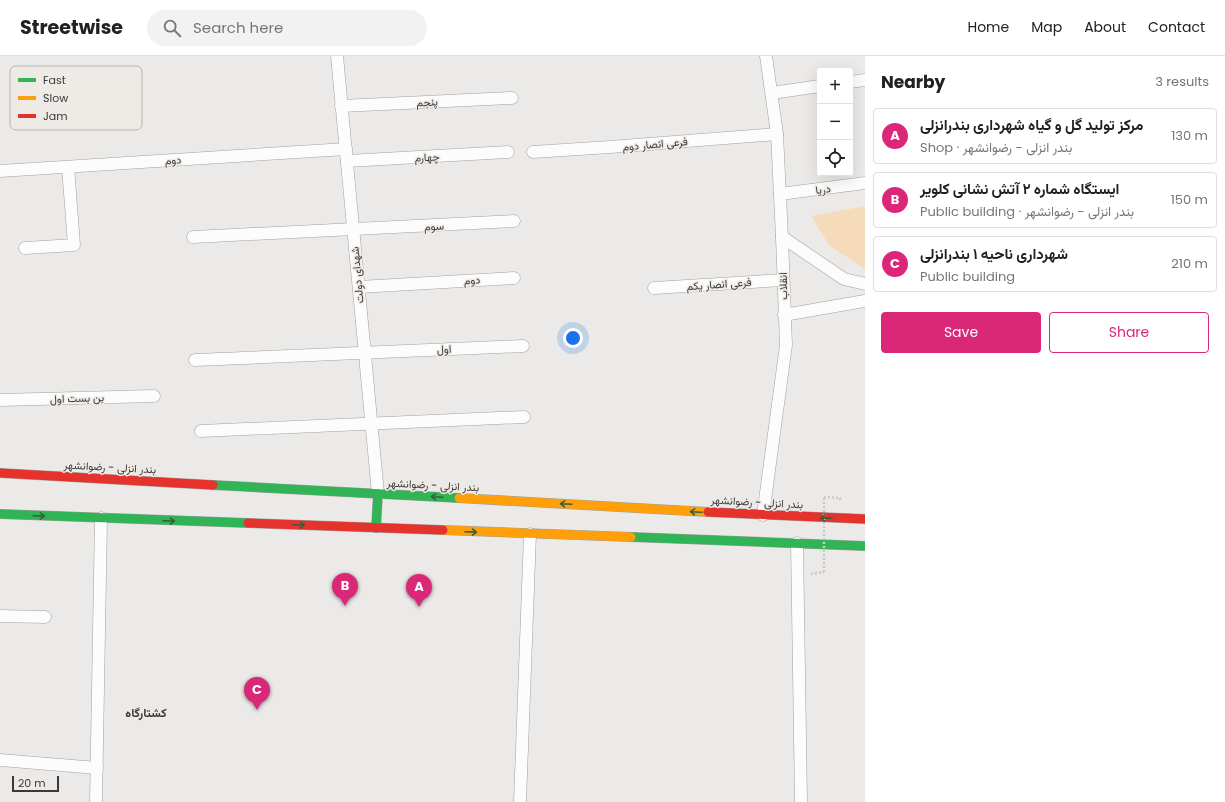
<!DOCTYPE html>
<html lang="en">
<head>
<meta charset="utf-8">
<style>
	body { margin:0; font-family:Poppins,Vazirmatn,sans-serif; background:#f2f2f2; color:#202124 }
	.controls { position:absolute; right:12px; top:12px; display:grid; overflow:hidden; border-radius:4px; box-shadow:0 4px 16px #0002 }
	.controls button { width:36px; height:36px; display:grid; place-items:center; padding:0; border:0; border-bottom:1px solid #e0e0e0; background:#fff; color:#202124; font:20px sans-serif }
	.scale { position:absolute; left:12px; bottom:10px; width:47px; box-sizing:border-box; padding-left:4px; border:2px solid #3b3a38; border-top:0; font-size:11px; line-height:14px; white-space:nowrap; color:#3b3a38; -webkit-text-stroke:3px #eeeae6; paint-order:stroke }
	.you { position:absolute; left:573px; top:282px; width:14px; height:14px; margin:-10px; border:3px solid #fff; border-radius:50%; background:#1a73e8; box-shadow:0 0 0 6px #1a73e833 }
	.badge { display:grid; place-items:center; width:26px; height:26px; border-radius:50%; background:#db2777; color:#fff; font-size:13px; font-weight:700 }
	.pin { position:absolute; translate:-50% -33px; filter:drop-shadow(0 1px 2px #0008) }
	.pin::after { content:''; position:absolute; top:21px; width:14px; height:12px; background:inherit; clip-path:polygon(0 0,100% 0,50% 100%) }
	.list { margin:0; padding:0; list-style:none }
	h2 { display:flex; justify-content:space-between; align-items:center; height:52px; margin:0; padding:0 16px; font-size:17px }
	h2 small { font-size:13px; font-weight:400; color:#757577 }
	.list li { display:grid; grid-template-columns:26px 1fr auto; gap:12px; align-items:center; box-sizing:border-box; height:56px; margin:0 8px 8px; padding:0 8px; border:1px solid #e0e0e0; border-radius:4px }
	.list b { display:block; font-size:15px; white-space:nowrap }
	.list p { margin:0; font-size:13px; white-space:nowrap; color:#757577 }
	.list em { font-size:13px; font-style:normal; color:#757577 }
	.actions { display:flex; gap:8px; padding:12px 16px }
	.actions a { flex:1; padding:9px 0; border:1px solid #db2777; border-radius:4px; text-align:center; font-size:14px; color:#db2777 }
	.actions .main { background:#db2777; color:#fff }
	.icon { flex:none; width:22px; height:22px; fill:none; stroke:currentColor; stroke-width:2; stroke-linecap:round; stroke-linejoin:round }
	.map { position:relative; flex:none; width:865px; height:746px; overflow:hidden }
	header { display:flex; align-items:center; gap:24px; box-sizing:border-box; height:56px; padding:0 20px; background:#fff; border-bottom:1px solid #e0e0e0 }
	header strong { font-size:19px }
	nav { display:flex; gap:22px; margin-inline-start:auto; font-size:14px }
	.search { width:280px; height:36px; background:#f2f2f2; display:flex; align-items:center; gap:10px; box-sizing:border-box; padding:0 14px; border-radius:22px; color:#757577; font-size:15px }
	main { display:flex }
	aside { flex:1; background:#fff }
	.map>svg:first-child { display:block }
	.green { fill:#f5dbba }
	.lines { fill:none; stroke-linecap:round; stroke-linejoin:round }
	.street-casing { stroke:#a1a09e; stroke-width:13 }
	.fast-casing { stroke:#a1a09e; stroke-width:10 }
	.slow-casing { stroke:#a1a09e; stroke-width:10 }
	.jam-casing { stroke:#a1a09e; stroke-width:10 }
	.path { stroke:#cac9c8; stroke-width:2.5; stroke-dasharray:2 2; stroke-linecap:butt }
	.street { stroke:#fcfcfc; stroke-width:12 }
	.fast { stroke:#30b455; stroke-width:9 }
	.slow { stroke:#ff9f0a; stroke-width:9 }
	.jam { stroke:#e5322d; stroke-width:9 }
	.path-bridge { stroke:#cac9c8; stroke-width:2.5; stroke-dasharray:2 2; stroke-linecap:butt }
	.oneway { stroke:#385f41 }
	.labels { text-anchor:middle; stroke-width:3; stroke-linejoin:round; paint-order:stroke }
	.street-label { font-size:11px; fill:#3b3a38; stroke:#eeeae6 }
	.neighbourhood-label { font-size:12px; font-weight:bold; fill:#3b3a38; stroke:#eeeae6 }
	.key { fill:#eeeae6; stroke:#b8b5b2; stroke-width:1 }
	.key-label { font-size:11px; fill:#3b3a38 }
</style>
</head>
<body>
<header>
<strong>Streetwise</strong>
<div class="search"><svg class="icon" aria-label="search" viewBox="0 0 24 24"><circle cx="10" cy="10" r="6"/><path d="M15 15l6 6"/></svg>Search here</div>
<nav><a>Home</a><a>Map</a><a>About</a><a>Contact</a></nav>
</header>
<main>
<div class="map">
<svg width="865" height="746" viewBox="0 0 865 746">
	<rect width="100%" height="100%" fill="#eceae8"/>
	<path class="green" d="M 865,150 L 865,213 L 829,189 L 811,160 Z"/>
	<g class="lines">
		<defs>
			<g id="street">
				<path d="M 337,0 L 378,438"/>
				<path d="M 850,26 L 865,24"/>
				<path d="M 772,37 L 820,30"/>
				<path d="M 341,50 L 512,42"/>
				<path d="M 533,96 L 610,91 L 777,78"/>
				<path d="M 347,105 L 508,96"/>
				<path d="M 0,115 L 346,93"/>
				<path d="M 780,138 L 865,127"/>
				<path d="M 193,181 L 514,165"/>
				<path d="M 782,181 L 844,223 L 865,228"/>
				<path d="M 25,192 L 74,189 L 68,111"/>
				<path d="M 359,231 L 514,222"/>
				<path d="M 654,232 L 783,224"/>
				<path d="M 784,259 L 865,245"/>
				<path d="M 195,304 L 523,290"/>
				<path d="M 0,344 L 154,340"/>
				<path d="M 201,375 L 524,361"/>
				<path d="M 763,459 L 786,289 L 782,181 L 777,78 L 766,0"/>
				<path d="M 797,487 L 801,746"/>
				<path d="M 0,560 L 45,561"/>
				<path d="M 0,704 L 97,712"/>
				<path d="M 96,746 L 101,462"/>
				<path d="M 520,746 L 530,478"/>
			</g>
			<g id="fast">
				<path d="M 213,429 L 459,442"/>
				<path d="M 0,458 L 248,467"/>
				<path d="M 376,472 L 378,438"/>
				<path d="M 631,481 L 865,490"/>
			</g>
			<g id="slow">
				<path d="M 459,442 L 708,456"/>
				<path d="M 443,474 L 631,481"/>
			</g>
			<g id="jam">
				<path d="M 0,417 L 213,429"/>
				<path d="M 708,456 L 865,463"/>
				<path d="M 248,467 L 443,474"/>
			</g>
		</defs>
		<use href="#street" class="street-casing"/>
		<use href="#fast" class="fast-casing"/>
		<use href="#slow" class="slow-casing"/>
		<use href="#jam" class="jam-casing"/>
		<g class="path">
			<path d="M 824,441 L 840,442 L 840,446"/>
			<path d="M 811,518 L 824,516"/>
		</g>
		<use href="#street" class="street"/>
		<use href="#fast" class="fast"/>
		<use href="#slow" class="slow"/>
		<use href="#jam" class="jam"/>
		<path class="path-bridge" d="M 824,516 L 824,441"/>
	</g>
	<defs><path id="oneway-shaft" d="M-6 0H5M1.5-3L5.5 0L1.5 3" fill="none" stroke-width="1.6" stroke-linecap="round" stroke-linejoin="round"/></defs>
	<g class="oneway">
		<use href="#oneway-shaft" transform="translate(437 441) rotate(-177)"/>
		<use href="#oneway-shaft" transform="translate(566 448) rotate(-177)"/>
		<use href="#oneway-shaft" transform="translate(696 456) rotate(-177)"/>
		<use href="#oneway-shaft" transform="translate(39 460) rotate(2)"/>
		<use href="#oneway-shaft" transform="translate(826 462) rotate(-178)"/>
		<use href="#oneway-shaft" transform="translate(169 465) rotate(2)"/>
		<use href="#oneway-shaft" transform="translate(299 469) rotate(2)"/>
		<use href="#oneway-shaft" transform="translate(471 476) rotate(2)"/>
	</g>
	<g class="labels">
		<g class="street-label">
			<text transform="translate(427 46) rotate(-3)" y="4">پنجم</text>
			<text transform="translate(655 88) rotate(-5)" y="4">فرعی انصار دوم</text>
			<text transform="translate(427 101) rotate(-3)" y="4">چهارم</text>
			<text transform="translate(173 104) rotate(-4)" y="4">دوم</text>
			<text transform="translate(823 133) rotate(-8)" y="4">دریا</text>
			<text transform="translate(434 170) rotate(-3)" y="4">سوم</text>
			<text transform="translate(357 219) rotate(-95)" y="4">شهدای دولت</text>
			<text transform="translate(472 224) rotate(-4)" y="4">دوم</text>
			<text transform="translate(719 228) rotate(-4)" y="4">فرعی انصار یکم</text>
			<text transform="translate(783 230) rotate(-91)" y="4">انقلاب</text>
			<text transform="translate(444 293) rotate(-3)" y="4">اول</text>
			<text transform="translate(77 342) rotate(-2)" y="4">بن بست اول</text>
			<text transform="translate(110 411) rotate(3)" y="4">بندر انزلی - رضوانشهر</text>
			<text transform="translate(433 429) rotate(3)" y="4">بندر انزلی - رضوانشهر</text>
			<text transform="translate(757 446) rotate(3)" y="4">بندر انزلی - رضوانشهر</text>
		</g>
		<g class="neighbourhood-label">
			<text x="146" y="661">کشتارگاه</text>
		</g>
	</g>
	<rect x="10" y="10" width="132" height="64" rx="6" class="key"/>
	<rect x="18" y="22" width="18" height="4" fill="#30b455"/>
	<rect x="18" y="40" width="18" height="4" fill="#ff9f0a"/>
	<rect x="18" y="58" width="18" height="4" fill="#e5322d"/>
	<g class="key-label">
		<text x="43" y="28">Fast</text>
		<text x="43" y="46">Slow</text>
		<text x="43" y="64">Jam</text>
	</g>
</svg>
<div class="controls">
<button>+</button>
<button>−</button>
<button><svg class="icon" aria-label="locate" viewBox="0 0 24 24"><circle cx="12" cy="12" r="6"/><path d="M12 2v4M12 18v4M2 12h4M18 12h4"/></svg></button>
</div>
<div class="scale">20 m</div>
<div class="you"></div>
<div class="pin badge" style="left:419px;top:551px">A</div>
<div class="pin badge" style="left:345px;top:550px">B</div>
<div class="pin badge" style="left:257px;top:654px">C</div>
</div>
<aside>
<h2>Nearby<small>3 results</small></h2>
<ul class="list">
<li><span class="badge">A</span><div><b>مرکز تولید گل و گیاه شهرداری بندرانزلی</b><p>Shop · بندر انزلی - رضوانشهر</p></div><em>130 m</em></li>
<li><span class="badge">B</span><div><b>ایستگاه شماره ۲ آتش نشانی کلویر</b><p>Public building · بندر انزلی - رضوانشهر</p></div><em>150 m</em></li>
<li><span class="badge">C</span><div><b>شهرداری ناحیه ۱ بندرانزلی</b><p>Public building</p></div><em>210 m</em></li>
</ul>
<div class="actions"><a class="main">Save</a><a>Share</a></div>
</aside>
</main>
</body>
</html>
